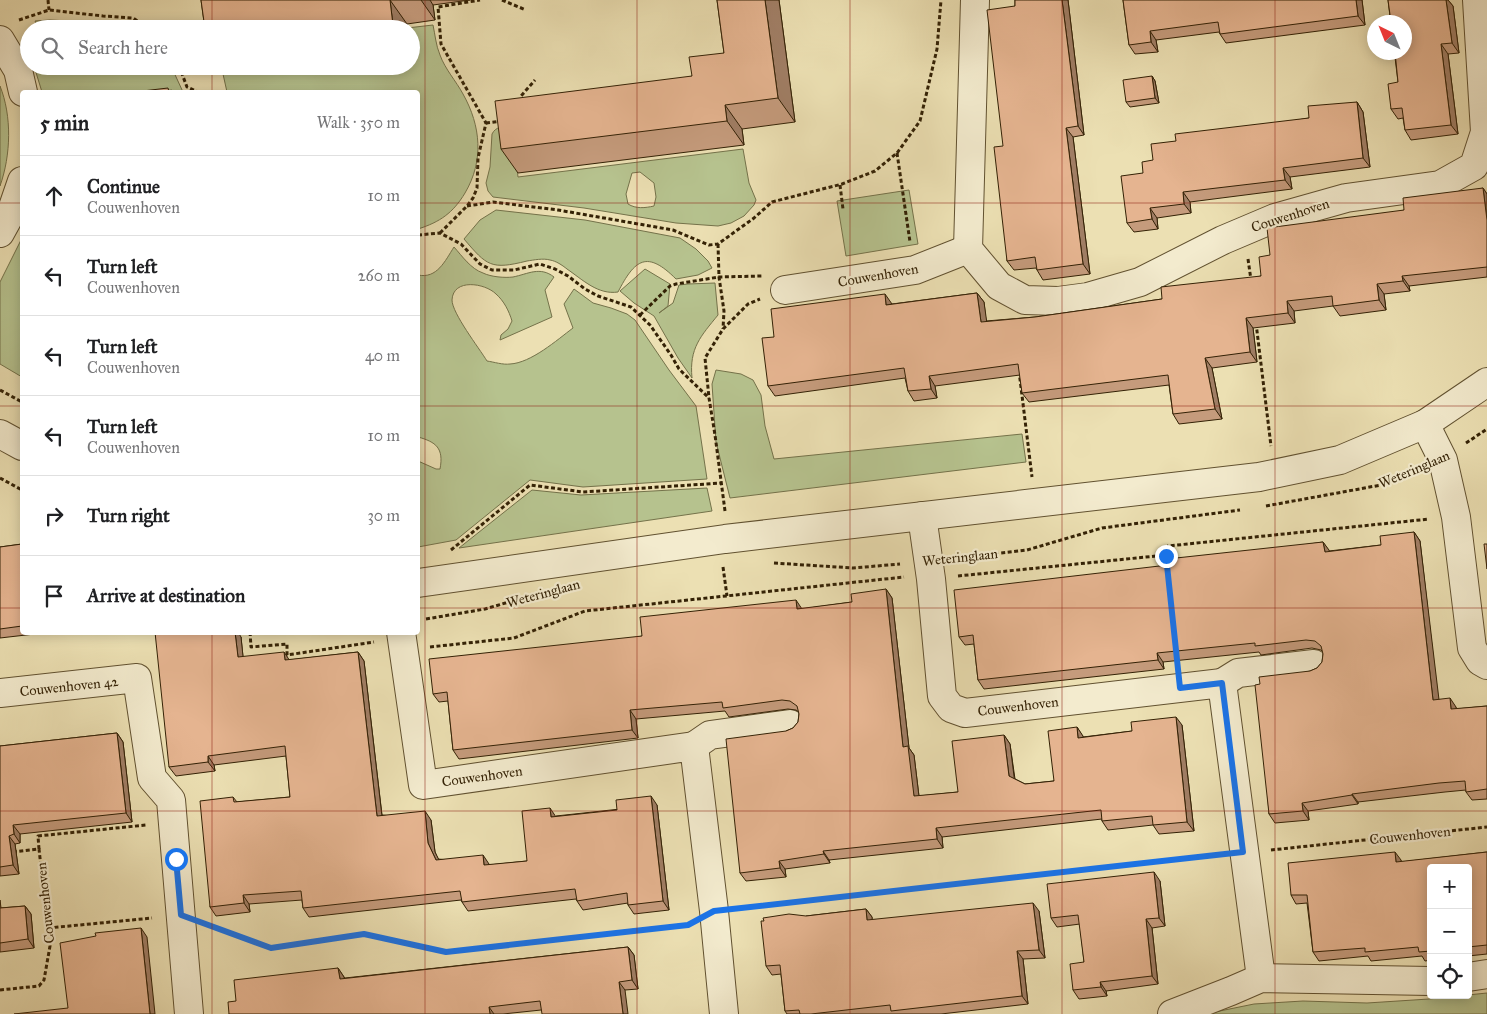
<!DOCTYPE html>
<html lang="en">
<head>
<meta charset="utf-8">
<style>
	body { margin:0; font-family:"IM FELL Great Primer",serif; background:#f2f2f2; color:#202124 }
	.controls { position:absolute; right:15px; bottom:15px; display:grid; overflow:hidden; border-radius:5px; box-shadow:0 2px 12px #0003 }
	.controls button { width:45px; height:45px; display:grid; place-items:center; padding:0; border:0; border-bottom:1px solid #e0e0e0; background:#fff; color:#202124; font:25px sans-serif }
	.compass { position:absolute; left:1367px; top:15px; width:45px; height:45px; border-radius:50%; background:#fff; box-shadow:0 2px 12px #0003; rotate:317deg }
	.stop { position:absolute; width:15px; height:15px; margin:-11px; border:4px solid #1a73e8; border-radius:50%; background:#fff }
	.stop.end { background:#1a73e8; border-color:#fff; box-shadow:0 1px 5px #0008 }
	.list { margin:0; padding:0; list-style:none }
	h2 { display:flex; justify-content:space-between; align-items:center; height:65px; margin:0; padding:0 20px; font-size:21px }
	h2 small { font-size:16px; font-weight:400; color:#757577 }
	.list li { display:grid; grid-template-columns:32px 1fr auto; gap:15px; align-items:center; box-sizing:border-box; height:80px; padding:0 20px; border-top:1px solid #e0e0e0 }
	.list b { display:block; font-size:19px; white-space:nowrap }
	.list p { margin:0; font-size:16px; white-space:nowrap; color:#757577 }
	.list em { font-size:16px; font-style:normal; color:#757577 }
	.icon { flex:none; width:28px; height:28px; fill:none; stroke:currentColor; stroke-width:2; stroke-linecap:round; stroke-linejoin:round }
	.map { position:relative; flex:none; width:1487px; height:1014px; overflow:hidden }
	.search { position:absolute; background:#fff; box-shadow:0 2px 12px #0003; left:20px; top:20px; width:400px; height:55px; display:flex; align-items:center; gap:12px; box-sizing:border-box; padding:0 18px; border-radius:28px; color:#757577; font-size:19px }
	.panel { position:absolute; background:#fff; box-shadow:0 2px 12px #0003; left:20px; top:90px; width:400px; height:545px; border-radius:5px }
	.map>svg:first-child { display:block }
	.green { fill:#b6c28e; stroke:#74724a; fill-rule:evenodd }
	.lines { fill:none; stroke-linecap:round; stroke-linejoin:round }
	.minor-casing { stroke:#615130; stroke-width:30 }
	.path { stroke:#332105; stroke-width:3; stroke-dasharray:4 2.5; stroke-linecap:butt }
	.minor { stroke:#f3ebce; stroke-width:28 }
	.wall { fill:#c59b7c; stroke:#332105 }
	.shaded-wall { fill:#a07e65; stroke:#332105 }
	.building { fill:#e5b490; stroke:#332105 }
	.route { stroke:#1a73e8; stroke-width:6 }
	.grid { fill:none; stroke:#8f2418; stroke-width:1; stroke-opacity:0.55 }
	.labels { text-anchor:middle; stroke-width:4.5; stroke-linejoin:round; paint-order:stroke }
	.street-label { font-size:14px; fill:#332105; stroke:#f3ebce }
</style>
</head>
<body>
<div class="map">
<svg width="1487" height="1014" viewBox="0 0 1487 1014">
	<rect width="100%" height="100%" fill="#ece0b3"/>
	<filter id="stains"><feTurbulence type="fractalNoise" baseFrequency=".004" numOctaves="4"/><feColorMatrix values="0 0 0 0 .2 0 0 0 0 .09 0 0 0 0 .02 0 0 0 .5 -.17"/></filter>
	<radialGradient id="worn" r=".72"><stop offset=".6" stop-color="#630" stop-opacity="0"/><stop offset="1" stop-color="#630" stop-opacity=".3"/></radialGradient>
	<g class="green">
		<path d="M 50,20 L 69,21 L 126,29 L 39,29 L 35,21 Z"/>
		<path d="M 433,25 C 435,34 436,46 440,55 C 445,69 456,81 463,94 C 481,126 484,161 465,193 C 453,213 440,222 418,229 L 418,92 L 227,92 L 223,74 L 290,66 L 411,66 L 411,29 L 407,28 Z"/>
		<path d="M 34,66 L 171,66 L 183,92 L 173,92 L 172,90 L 156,92 L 42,92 Z"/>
		<path d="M 0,86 C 12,116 11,155 0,186 Z"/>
		<path d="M 512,126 L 518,177 L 743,149 L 749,183 L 756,200 L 754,205 L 744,216 L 731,223 L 718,226 L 676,223 L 584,208 L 493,197 L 488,191 L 486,183 L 490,167 L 492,134 C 496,126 503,127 512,126 ZM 640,172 L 654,183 L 656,197 L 654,206 C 645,208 636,209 628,204 L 626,194 L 632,173 Z"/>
		<path d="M 909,190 L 918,244 L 846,256 L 837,201 Z"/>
		<path d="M 496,210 L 585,220 L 680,238 L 696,249 L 708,261 L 712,268 L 698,275 L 676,279 C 647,250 635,259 618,292 C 598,295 583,280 567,269 C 562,265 556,261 550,260 C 543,258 534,260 527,261 C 491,270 487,266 464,239 L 480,220 Z"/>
		<path d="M 22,238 L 22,377 L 0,364 L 0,282 Z"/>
		<path d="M 454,247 C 462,256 471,269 483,273 C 491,277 505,278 513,277 C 528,274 540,266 554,277 L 545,290 L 552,317 L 500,340 L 501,335 L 508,329 L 512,321 C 509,311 504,301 496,294 C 485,283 453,278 452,300 C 452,313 479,348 487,361 C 494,362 503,365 510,364 C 531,363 557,340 573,328 L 564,304 L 574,289 L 593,303 L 611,308 L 627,314 L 635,320 L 669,370 L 696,406 L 707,479 L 583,487 L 530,480 L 456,540 L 418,547 L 418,461 L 436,469 L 440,469 C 444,448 436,442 418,437 L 418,275 C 437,279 445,261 454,247 Z"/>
		<path d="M 645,269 L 670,284 L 668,306 L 659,313 L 673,303 L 679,285 L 688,284 L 715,283 L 718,315 C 701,336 689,348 692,378 L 678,358 L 654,316 L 634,303 L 620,291 Z"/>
		<path d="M 716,370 L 741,374 L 753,380 L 761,395 L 765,426 L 774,459 L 1022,434 L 1026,462 L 730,498 L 716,442 L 712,384 Z"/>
		<path d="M 707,488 L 712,511 L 459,548 L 532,490 L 581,495 Z"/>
		<path d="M 1487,993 L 1487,1014 L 1205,1014 L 1254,1004 L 1303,1001 L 1367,1003 L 1429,999 Z"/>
	</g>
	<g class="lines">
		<defs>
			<g id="minor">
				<path d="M 975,0 L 968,249 L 999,286 L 1025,300 L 1058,301 L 1088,297 L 1140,282 L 1223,240 L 1275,218 L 1346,198 L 1440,185 L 1474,166 L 1485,132 L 1477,0"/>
				<path d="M 0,40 L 18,70 L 23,92"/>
				<path d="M 0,233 L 11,213 L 22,181"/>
				<path d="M 785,290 L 915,270 L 968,249"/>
				<path d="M 1425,424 L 1443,460 L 1456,517 L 1472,648 L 1480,661 L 1487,665"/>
				<path d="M 0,434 L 22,446"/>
				<path d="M 922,516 L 931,579 L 942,696 L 951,708 L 965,713 L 1222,683 L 1261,978"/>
				<path d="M 418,583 L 725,539 L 1259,477 L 1340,460 L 1425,424 L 1487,382"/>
				<path d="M 401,632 L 423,785 L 694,746 L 714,911 L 724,1014"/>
				<path d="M 1222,683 L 1238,673 L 1314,664"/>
				<path d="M 0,693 L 137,678 L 152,778 L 171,800 L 189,1014"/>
				<path d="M 694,746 L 710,735 L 790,724"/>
				<path d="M 1468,977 L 1487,974"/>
				<path d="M 1172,1014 L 1231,991 L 1261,978 L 1431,981"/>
			</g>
		</defs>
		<use href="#minor" class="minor-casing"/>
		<g class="path">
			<path d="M 48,0 L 49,10"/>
			<path d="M 502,0 L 526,10"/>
			<path d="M 19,20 L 49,10 L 103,16 L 133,18 L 150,29"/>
			<path d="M 179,66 L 187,87 L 198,92"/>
			<path d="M 522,102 L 521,96 L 535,80"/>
			<path d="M 486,123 L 502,121"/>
			<path d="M 897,153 L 910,242"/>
			<path d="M 840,185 L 843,209"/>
			<path d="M 467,206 L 493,202 L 558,210 L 673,230 L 709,245 L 718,244 L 754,218 L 772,202 L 842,184 L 875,171 L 897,153 L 920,121 L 937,49 L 941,0"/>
			<path d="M 440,233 L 467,206 L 473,198 L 477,188 L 478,158 L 486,123 L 441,44 L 438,7 L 480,0"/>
			<path d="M 418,235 L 440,233 L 461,244 L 480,264 L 492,270 L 514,270 L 540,264 L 555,269 L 568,276 L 585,289 L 598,296 L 631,307 L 650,325 L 671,355 L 679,369 L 709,398"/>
			<path d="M 718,244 L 719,277 L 724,311 L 723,329"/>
			<path d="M 1248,259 L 1251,280"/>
			<path d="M 640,315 L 670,286 L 676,284 L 719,277 L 762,276"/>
			<path d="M 1256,323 L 1271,446"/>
			<path d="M 1019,371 L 1032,477"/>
			<path d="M 0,390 L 22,402"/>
			<path d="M 1466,443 L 1487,429"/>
			<path d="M 0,478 L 22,490"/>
			<path d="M 1266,506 L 1381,485 L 1417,470"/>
			<path d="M 725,511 L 715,435 L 709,398 L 705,358 L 723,329 L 748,304 L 760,299"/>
			<path d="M 451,550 L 530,485 L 583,492 L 722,483"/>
			<path d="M 1166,555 L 1167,567"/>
			<path d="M 956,558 L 1027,550 L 1102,528 L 1240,510"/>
			<path d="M 774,563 L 853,568 L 900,564"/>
			<path d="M 723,567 L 727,596"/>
			<path d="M 958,576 L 1166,555 L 1168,546 L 1429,519"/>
			<path d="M 426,619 L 485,609 L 519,599"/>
			<path d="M 250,632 L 251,647 L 287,644 L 287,655 L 374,642"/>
			<path d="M 430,647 L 514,638 L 585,611 L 904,577"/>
			<path d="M 39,849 L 38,836 L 146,825"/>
			<path d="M 1271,850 L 1487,827"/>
			<path d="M 742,908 L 1218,855"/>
			<path d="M 209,925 L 271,948 L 364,934 L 445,952 L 689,924"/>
			<path d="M 48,928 L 152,918"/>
			<path d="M 0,990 L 39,986 L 44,980 L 50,946 L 39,849 L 13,852"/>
		</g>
		<use href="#minor" class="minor"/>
	</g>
	<g class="wall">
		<path d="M 201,0 L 470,0 L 433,5 L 435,20 L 407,24 L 407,29 L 205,29 Z"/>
		<path d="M 717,0 L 779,0 L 795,122 L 742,129 L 744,145 L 518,173 L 501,149 L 692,76 L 724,53 Z"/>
		<path d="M 1015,0 L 1068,0 L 1084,135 L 1073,137 L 1090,274 L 1043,280 L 1037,270 L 1036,268 L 1014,270 L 1007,261 L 1015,6 Z"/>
		<path d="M 1123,0 L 1362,0 L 1365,25 L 1226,43 L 1220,34 L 1219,32 L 1156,40 L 1158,52 L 1135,54 L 1129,45 Z"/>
		<path d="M 1388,0 L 1448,0 L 1453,6 L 1459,53 L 1448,54 L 1458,134 L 1411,140 L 1405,130 L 1403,118 L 1398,119 L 1391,109 L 1398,82 Z"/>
		<path d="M 219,66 L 281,66 L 224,73 Z"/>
		<path d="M 1152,76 L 1155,81 L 1159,103 L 1130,107 L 1126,102 Z"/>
		<path d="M 1357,102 L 1363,112 L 1370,167 L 1290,177 L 1292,189 L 1190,202 L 1191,213 L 1157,218 L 1158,229 L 1134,232 L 1127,223 L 1143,173 L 1153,160 L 1176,141 L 1309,118 Z"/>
		<path d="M 1483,188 L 1487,194 L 1487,277 L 1409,286 L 1410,291 L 1384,294 L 1386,310 L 1340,316 L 1333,306 L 1294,311 L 1295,323 L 1253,328 L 1257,362 L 1212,368 L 1222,419 L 1179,424 L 1173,414 L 1169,385 L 1029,402 L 1022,393 L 1020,375 L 935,386 L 937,398 L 914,401 L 908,391 L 905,378 L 775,396 L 768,386 L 774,337 L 892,304 L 977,293 L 984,302 L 986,321 L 1035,317 L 1162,299 L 1261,276 L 1270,255 L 1404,210 Z"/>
		<path d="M 1414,532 L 1420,541 L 1438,699 L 1456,707 L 1456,709 L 1487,706 L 1487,799 L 1472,800 L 1466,792 L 1466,790 L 1445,792 L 1358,802 L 1358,804 L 1308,811 L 1309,820 L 1275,823 L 1269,814 L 1260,684 L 1310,671 L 1317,668 L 1322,662 L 1323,654 L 1323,652 L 1321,650 L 1312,648 L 1261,655 L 1259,652 L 1163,662 L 1164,669 L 984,689 L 978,680 L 974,644 L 965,645 L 959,637 L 1168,565 L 1323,542 L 1329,551 L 1381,545 Z"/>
		<path d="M 22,544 L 22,632 L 52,632 L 0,638 L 0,547 Z"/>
		<path d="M 886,589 L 892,598 L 909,748 L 914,755 L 919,796 L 958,792 L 1004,735 L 1010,744 L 1015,779 L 1025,784 L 1054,781 L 1077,727 L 1083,737 L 1182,725 L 1194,831 L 1159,834 L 1153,825 L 1108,830 L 1102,821 L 1102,819 L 942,837 L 943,848 L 829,860 L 830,863 L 785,869 L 786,877 L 746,881 L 740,873 L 786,731 L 793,728 L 798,722 L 799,714 L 799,712 L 796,710 L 788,709 L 729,717 L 725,711 L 636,719 L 638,738 L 459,759 L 453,750 L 448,701 L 439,702 L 433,694 L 642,636 L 802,609 L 852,602 Z"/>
		<path d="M 241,637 L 243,657 L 289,660 L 358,652 L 364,661 L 382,815 L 431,820 L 435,852 L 438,859 L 489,864 L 489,865 L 527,861 L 556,816 L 657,805 L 669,910 L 634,914 L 628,905 L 628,903 L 583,910 L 577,901 L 576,899 L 468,911 L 462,902 L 461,900 L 309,917 L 303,908 L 302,900 L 249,904 L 250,912 L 216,916 L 210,907 L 233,797 L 237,802 L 290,797 L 286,756 L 214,765 L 215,771 L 176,776 L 169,767 Z"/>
		<path d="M 117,733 L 123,742 L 132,822 L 20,834 L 20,843 L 15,844 L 19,874 L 0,876 L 0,746 Z"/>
		<path d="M 1487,852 L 1487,954 L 1468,956 L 1468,868 L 1431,868 L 1431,960 L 1425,961 L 1422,956 L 1371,961 L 1368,956 L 1319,961 L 1313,952 L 1307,903 L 1296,904 L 1291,895 L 1401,860 L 1401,862 Z"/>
		<path d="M 1160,881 L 1165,926 L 1152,928 L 1158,984 L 1106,991 L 1107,996 L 1079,999 L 1073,990 L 1084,962 L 1080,924 L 1057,927 L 1051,918 Z"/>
		<path d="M 0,900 L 1,908 L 25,906 L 31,914 L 34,948 L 0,952 Z"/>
		<path d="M 866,909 L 872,917 L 872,920 L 1039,911 L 1045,958 L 1023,959 L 1028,1004 L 941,1014 L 787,1014 L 785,1011 L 781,974 L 772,975 L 766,966 L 806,916 Z"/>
		<path d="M 628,947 L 634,955 L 638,989 L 625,990 L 541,1010 L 503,1014 L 229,1014 L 236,1001 L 338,968 L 344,977 L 345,978 Z"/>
	</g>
	<g class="shaded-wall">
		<path d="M 390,0 L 407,24 L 407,29 L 395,29 L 393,25 Z"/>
		<path d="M 421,0 L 430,0 L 433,5 L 435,20 Z"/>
		<path d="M 765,0 L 779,0 L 795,122 L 778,98 Z"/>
		<path d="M 1062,0 L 1068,0 L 1084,135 L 1078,126 Z"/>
		<path d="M 1356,0 L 1362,0 L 1365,25 L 1358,16 Z"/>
		<path d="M 1446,0 L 1448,0 L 1453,6 L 1459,53 L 1452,43 Z"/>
		<path d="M 1150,31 L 1156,40 L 1158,52 L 1151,42 Z"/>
		<path d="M 1441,44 L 1448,54 L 1458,134 L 1451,125 Z"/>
		<path d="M 1152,76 L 1155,81 L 1159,103 L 1155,98 Z"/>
		<path d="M 1357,102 L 1363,112 L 1370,167 L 1363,158 Z"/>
		<path d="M 725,105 L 742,129 L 744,145 L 727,121 Z"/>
		<path d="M 1066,128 L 1073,137 L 1090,274 L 1083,264 Z"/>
		<path d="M 1283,168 L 1290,177 L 1292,189 L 1285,180 Z"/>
		<path d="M 1483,188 L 1487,194 L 1487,220 Z"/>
		<path d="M 1183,192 L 1190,202 L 1191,213 L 1184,204 Z"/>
		<path d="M 1150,208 L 1157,218 L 1158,229 L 1152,219 Z"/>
		<path d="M 1402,276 L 1409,286 L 1410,291 L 1403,281 Z"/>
		<path d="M 1377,284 L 1384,294 L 1386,310 L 1379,300 Z"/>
		<path d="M 977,293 L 984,302 L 988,331 L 981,322 Z"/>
		<path d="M 885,294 L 892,304 L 886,305 Z"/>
		<path d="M 1287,301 L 1294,311 L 1295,323 L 1288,313 Z"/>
		<path d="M 1246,318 L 1253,328 L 1257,362 L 1250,352 Z"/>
		<path d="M 1205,358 L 1212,368 L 1222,419 L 1215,409 Z"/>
		<path d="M 929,376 L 935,386 L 937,398 L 931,389 Z"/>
		<path d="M 1414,532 L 1420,541 L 1440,708 L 1433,700 Z"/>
		<path d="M 1323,542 L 1329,550 L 1331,560 L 1325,552 Z"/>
		<path d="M 886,589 L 892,598 L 909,748 L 914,755 L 920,805 L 914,796 L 903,747 Z"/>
		<path d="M 796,600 L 802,609 L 797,609 Z"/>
		<path d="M 235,632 L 238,632 L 241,637 L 244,666 L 238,657 Z"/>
		<path d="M 284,652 L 290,661 L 285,660 Z"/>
		<path d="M 358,652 L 364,661 L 383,825 L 377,816 Z"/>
		<path d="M 1157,653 L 1163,662 L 1164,669 L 1158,660 Z"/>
		<path d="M 1450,698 L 1456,707 L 1457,718 L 1451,709 Z"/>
		<path d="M 630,710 L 636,719 L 638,738 L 632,730 Z"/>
		<path d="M 1176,717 L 1182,725 L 1194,831 L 1187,822 Z"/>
		<path d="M 1077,727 L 1083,736 L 1084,746 L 1078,738 Z"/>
		<path d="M 117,733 L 123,742 L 132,822 L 126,813 Z"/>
		<path d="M 1004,735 L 1010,744 L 1015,784 L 1009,776 Z"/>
		<path d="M 208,756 L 214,765 L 215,771 L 208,762 Z"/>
		<path d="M 1352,794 L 1358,802 L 1358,804 L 1352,795 Z"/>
		<path d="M 651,796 L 657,805 L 669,910 L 663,901 Z"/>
		<path d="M 1302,803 L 1308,811 L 1309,820 L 1303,811 Z"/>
		<path d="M 550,808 L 556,817 L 551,817 Z"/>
		<path d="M 425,811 L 431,820 L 435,852 L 443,868 L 436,860 L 428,843 Z"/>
		<path d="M 13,825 L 20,834 L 20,843 L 14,834 Z"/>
		<path d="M 936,828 L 942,837 L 943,848 L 937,839 Z"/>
		<path d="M 9,836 L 15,844 L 19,874 L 13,865 Z"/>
		<path d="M 823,851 L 829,860 L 830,863 L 824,854 Z"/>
		<path d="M 1395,852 L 1401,860 L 1402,871 L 1396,862 Z"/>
		<path d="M 483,855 L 489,864 L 490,874 L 484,865 Z"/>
		<path d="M 779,861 L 785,869 L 786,877 L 780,868 Z"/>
		<path d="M 1154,872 L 1160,881 L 1165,926 L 1159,918 Z"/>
		<path d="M 243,895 L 249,904 L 250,912 L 244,903 Z"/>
		<path d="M 1033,903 L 1039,911 L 1045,958 L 1039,950 Z"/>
		<path d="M 25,906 L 31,914 L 34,948 L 28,939 Z"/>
		<path d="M 866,909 L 872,917 L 873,929 L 867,920 Z"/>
		<path d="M 1146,919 L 1152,928 L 1158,984 L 1152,976 Z"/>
		<path d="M 141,928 L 147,937 L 155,1014 L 150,1014 Z"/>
		<path d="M 628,947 L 634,955 L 638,989 L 632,980 Z"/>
		<path d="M 1017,951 L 1023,959 L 1028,1004 L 1022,996 Z"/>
		<path d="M 338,968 L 344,977 L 346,987 L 340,979 Z"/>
		<path d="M 619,982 L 625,990 L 628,1014 L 623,1014 Z"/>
		<path d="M 1100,982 L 1106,991 L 1107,996 L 1101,987 Z"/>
		<path d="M 489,1007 L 494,1014 L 490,1014 Z"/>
	</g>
	<g class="building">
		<path d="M 201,0 L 390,0 L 393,25 L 366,29 L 205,29 Z"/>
		<path d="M 717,0 L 765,0 L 778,98 L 725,105 L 727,121 L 501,149 L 495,101 L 692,76 L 689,57 L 724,53 Z"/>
		<path d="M 1015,0 L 1062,0 L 1078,126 L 1066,128 L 1083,264 L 1037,270 L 1035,257 L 1007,261 L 994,147 L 1003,146 L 987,10 L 1015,6 Z"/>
		<path d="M 1123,0 L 1356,0 L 1358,16 L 1220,34 L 1218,22 L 1150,31 L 1151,42 L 1129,45 Z"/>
		<path d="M 1388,0 L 1446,0 L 1452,43 L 1441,44 L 1451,125 L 1405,130 L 1402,108 L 1391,109 L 1388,84 L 1398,82 L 1395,52 L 1404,52 L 1404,22 L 1391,22 Z"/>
		<path d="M 1152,76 L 1155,98 L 1126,102 L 1123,80 Z"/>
		<path d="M 168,88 L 169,92 L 134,92 Z"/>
		<path d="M 1357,102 L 1363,158 L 1283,168 L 1285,180 L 1183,192 L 1184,204 L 1150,208 L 1152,219 L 1127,223 L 1121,176 L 1143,173 L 1142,162 L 1153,160 L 1151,144 L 1176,141 L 1175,134 L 1309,118 L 1308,106 Z"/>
		<path d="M 1483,188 L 1487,220 L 1487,267 L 1402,276 L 1403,281 L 1377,284 L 1379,300 L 1333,306 L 1332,296 L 1287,301 L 1288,313 L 1246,318 L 1250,352 L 1205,358 L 1215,409 L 1173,414 L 1168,375 L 1022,393 L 1018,364 L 929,376 L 931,389 L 908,391 L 904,368 L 768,386 L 762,338 L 774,337 L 771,309 L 885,294 L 886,305 L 977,293 L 981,322 L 1035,317 L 1162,299 L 1161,287 L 1261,276 L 1259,257 L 1270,255 L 1267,228 L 1404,210 L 1403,198 Z"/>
		<path d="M 1414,532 L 1433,700 L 1450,698 L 1451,709 L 1487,706 L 1487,789 L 1466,792 L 1465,781 L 1439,783 L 1352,794 L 1352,795 L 1302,803 L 1303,811 L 1269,814 L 1255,685 L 1260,684 L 1259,677 L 1310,671 L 1317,668 L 1322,662 L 1323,654 L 1321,646 L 1315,641 L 1306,640 L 1255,646 L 1255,643 L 1157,653 L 1158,660 L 978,680 L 973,635 L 959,637 L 954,590 L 1168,565 L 1167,559 L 1323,542 L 1325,552 L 1381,545 L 1380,536 Z"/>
		<path d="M 22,544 L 22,626 L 0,629 L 0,547 Z"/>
		<path d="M 1484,544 L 1487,544 L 1487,569 Z"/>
		<path d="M 886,589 L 903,747 L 908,746 L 914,796 L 958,792 L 952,741 L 1004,735 L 1009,776 L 1025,784 L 1054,781 L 1048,731 L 1077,727 L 1078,738 L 1132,731 L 1131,722 L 1176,717 L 1187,822 L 1153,825 L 1152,816 L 1102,821 L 1101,810 L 936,828 L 937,839 L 823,851 L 824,854 L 779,861 L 780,868 L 740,873 L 726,739 L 786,731 L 793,728 L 798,722 L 799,714 L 797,706 L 790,701 L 782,700 L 723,708 L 722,702 L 630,710 L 632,730 L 453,750 L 447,692 L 433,694 L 429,659 L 642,636 L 640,617 L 796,600 L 797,609 L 852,602 L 851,594 Z"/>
		<path d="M 155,632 L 235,632 L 238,657 L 284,652 L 285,660 L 358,652 L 377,816 L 425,811 L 428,843 L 436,860 L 483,855 L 484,865 L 527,861 L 522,811 L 550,808 L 551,817 L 617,810 L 616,800 L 651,796 L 663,901 L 628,905 L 627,893 L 577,901 L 575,889 L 462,902 L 460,891 L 303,908 L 301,891 L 243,895 L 244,903 L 210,907 L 200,801 L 233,797 L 234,802 L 290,797 L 285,746 L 208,756 L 208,762 L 169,767 Z"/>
		<path d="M 117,733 L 126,813 L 13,825 L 14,834 L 9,836 L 13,865 L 0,867 L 0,746 Z"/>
		<path d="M 1395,852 L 1396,862 L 1487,852 L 1487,945 L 1468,947 L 1468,868 L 1431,868 L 1431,951 L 1419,952 L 1418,947 L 1365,952 L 1365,948 L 1313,952 L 1307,895 L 1291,895 L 1288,863 Z"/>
		<path d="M 1154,872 L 1159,918 L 1146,919 L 1152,976 L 1100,982 L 1101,987 L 1073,990 L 1070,964 L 1084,962 L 1078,915 L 1051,918 L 1047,884 Z"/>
		<path d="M 1033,903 L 1039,950 L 1017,951 L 1022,996 L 891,1011 L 890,1005 L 811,1014 L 800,1014 L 799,1010 L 785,1011 L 780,965 L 766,966 L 761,921 L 764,921 L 763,918 L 789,914 L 806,916 L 866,909 L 867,920 Z"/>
		<path d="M 25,906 L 28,939 L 0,943 L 0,908 Z"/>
		<path d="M 141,928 L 150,1014 L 14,1014 L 68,1008 L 60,943 L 96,936 L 95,933 Z"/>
		<path d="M 628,947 L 632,980 L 619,982 L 623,1014 L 542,1014 L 540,1001 L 489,1007 L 490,1014 L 229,1014 L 228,1002 L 236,1001 L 234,980 L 338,968 L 340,979 Z"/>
	</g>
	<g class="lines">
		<path class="route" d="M 176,859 L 181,915 L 271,948 L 364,934 L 446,952 L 688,925 L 714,911 L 1243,852 L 1222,683 L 1180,688 L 1166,556"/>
	</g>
	<path class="grid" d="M 212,0 L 212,29M 425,0 L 425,1014M 637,0 L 637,1014M 850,0 L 850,1014M 1062,0 L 1062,1014M 1275,0 L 1275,1014M 212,66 L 212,92M 0,203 L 22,203M 418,203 L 1487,203M 0,406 L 22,406M 418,406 L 1487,406M 0,608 L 22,608M 418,608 L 1487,608M 212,632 L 212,1014M 0,811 L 1487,811"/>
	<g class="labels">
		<g class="street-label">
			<text transform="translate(1290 215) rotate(-18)" y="5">Couwenhoven</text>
			<text transform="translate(878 275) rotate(-10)" y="5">Couwenhoven</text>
			<text transform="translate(1414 469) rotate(-23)" y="5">Weteringlaan</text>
			<text transform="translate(960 557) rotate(-6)" y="5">Weteringlaan</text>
			<text transform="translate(543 593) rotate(-15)" y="5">Weteringlaan</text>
			<text transform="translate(69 686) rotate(-6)" y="5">Couwenhoven 42</text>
			<text transform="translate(1018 706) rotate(-7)" y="5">Couwenhoven</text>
			<text transform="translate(482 776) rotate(-8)" y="5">Couwenhoven</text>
			<text transform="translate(1410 835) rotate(-6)" y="5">Couwenhoven</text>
			<text transform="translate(45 903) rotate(-96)" y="5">Couwenhoven</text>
		</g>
	</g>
	<rect width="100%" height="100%" filter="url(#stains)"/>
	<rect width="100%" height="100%" fill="url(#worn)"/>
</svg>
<div class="controls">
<button>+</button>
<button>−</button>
<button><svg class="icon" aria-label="locate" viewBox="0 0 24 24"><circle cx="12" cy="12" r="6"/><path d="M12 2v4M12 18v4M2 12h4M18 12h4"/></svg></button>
</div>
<svg class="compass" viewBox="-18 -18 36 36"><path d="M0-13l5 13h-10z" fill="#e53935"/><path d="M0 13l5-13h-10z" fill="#757577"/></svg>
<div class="stop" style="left:176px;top:859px"></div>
<div class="stop end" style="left:1166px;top:556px"></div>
<div class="search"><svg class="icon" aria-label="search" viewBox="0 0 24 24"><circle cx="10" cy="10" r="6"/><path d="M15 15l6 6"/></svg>Search here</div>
<section class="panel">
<h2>5 min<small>Walk · 350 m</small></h2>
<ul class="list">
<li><svg class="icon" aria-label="ahead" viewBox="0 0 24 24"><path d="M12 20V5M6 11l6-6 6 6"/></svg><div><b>Continue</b><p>Couwenhoven</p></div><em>10 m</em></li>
<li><svg class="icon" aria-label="left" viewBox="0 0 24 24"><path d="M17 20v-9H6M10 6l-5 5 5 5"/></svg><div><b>Turn left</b><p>Couwenhoven</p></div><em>260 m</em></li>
<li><svg class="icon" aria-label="left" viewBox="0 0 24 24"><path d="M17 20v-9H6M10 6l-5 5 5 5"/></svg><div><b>Turn left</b><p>Couwenhoven</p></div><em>40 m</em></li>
<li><svg class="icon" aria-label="left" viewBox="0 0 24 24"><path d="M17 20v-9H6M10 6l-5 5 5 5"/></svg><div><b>Turn left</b><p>Couwenhoven</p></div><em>10 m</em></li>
<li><svg class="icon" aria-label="right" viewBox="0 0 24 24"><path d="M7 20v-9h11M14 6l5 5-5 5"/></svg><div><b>Turn right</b></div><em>30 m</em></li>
<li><svg class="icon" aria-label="arrive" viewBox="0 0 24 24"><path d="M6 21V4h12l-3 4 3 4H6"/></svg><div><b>Arrive at destination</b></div></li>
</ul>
</section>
</div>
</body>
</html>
